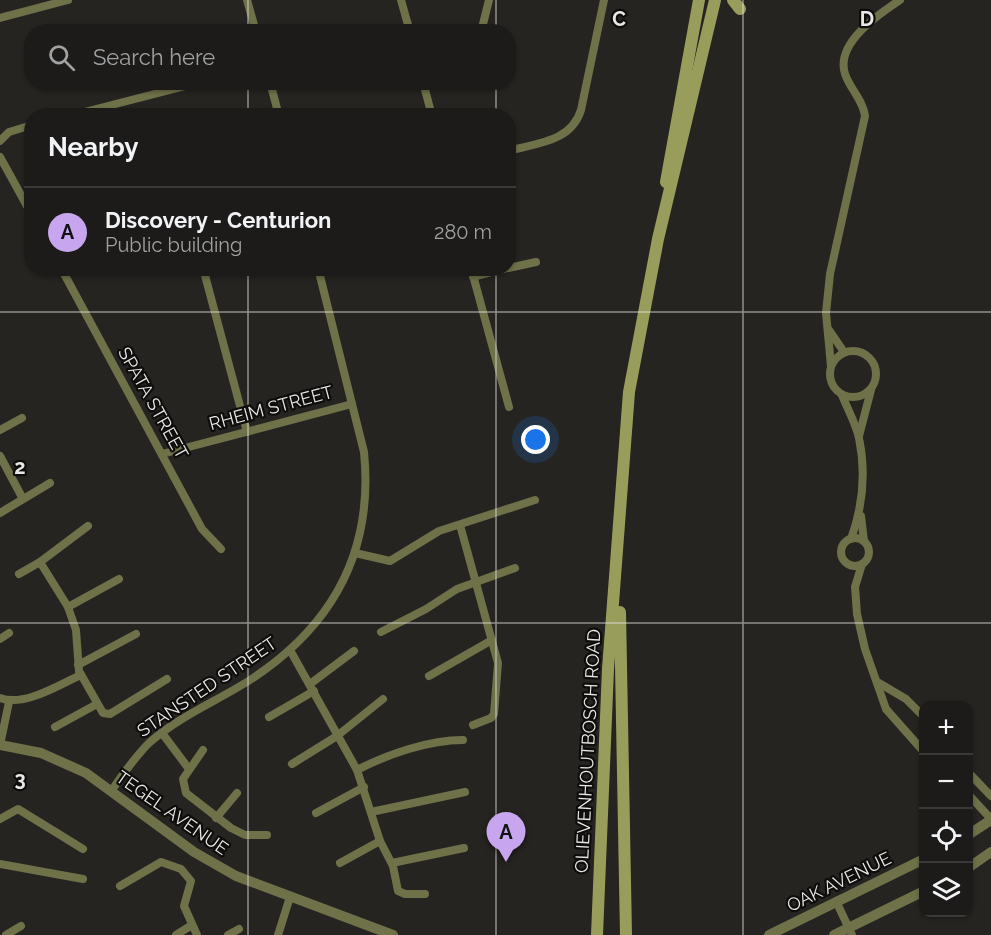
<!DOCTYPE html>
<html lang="en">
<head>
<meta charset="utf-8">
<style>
	body { margin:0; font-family:Raleway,sans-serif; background:#252422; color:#f1f3f6 }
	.controls { position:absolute; right:18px; bottom:18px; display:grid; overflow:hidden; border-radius:12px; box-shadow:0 2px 4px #0004 }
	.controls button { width:54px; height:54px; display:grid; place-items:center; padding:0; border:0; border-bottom:2px solid #3a3938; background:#1c1b19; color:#f1f3f6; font:30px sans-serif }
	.you { position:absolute; left:536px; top:440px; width:21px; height:21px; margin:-15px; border:4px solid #fff; border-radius:50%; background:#1a73e8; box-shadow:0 0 0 9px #1a73e833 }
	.badge { display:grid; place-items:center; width:39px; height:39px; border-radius:50%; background:#c7a6ef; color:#111; font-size:20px; font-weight:700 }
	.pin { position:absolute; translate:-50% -50px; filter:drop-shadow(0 2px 3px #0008) }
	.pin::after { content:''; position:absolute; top:32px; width:21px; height:18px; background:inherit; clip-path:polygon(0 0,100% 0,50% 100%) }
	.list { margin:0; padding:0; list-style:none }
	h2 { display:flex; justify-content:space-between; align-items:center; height:78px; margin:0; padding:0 24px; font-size:26px }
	h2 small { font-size:20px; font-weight:400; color:#a0a1a2 }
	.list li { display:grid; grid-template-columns:39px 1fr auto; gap:18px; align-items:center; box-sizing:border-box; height:90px; padding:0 24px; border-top:2px solid #3a3938 }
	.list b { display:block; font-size:22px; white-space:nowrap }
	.list p { margin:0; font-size:20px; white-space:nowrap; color:#a0a1a2 }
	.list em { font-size:20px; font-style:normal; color:#a0a1a2 }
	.icon { flex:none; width:33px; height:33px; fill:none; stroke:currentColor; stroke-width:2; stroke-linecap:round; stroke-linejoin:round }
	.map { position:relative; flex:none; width:991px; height:935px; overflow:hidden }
	.search { position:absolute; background:#1c1b19; box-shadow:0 2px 4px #0004; left:24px; top:24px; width:492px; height:66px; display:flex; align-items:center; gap:15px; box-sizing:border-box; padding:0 21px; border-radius:24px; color:#a0a1a2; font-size:22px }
	.panel { position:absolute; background:#1c1b19; box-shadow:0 2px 4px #0004; left:24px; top:108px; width:492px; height:168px; border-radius:24px }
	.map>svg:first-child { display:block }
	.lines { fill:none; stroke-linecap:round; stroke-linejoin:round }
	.minor { stroke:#6f7149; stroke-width:8 }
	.tertiary { stroke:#6f7149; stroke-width:10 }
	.secondary { stroke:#999d5c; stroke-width:12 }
	.grid { fill:none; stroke:#e9e8e6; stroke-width:1.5; stroke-opacity:0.55 }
	.labels { text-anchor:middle; stroke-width:4.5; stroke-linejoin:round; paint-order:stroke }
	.street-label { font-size:18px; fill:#e9e8e6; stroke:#0e0d0c }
	.grid-label { font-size:20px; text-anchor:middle; font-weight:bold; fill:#e9e8e6; stroke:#0e0d0c; stroke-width:4.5; stroke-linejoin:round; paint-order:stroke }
</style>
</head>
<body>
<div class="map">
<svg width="991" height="935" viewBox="0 0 991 935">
	<rect width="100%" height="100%" fill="#262421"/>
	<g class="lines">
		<g class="minor">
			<path d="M 247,0 L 256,32"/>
			<path d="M 401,0 L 410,32"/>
			<path d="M 0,18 L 68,0"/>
			<path d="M 481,32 L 489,0"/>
			<path d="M 270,82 L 279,116"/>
			<path d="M 423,82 L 432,116"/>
			<path d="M 69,116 L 201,82"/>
			<path d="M 0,141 L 9,132 L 32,125"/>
			<path d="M 508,151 C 537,143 571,142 581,110 L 604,0"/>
			<path d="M 0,157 L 32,215"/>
			<path d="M 61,268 L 202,529 L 221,549"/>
			<path d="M 203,268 L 247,432"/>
			<path d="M 471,268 L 509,407"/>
			<path d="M 508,268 L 536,262"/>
			<path d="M 473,277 L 508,268"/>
			<path d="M 829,330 L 844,352"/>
			<circle cx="853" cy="374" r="23"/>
			<path d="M 831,366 L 826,313 L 830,274 L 865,116 C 863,100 850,89 845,74 C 835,43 879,14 900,0"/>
			<path d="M 842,395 C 847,408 856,424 859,438 C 866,472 863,506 851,539"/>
			<path d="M 0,430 L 22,418"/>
			<path d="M 859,436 L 871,390"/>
			<path d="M 162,454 L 352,404"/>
			<path d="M 0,456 L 23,499"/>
			<path d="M 0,513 L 50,483"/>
			<path d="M 861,516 L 864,541"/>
			<path d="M 460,525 L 498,663 L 494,714 L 491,718 L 473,725"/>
			<circle cx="855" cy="552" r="14"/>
			<path d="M 355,553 L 390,561 L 439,531 L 535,500"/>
			<path d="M 40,562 L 68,607 L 76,630 L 79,671 L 103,713 L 110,714 L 167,679"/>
			<path d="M 862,564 L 855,587 L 857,614 L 865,649 L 886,709 L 924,752"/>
			<path d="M 19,574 L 40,562 L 88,526"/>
			<path d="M 68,607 L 119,579"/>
			<path d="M 381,632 L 426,609 L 457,589 L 515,568"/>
			<path d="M 0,639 L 9,633"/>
			<path d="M 290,650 L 357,770 L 380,841 L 393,866 L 398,891 L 405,894 L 425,894"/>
			<path d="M 78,665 L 136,634"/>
			<path d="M 429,676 L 492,640"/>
			<path d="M 879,683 L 906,699 L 924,717"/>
			<path d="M 310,684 L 354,651"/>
			<path d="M 0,698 C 25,707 58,685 81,675"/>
			<path d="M 269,717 L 314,691"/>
			<path d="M 55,727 L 97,704"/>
			<path d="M 162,733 L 189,769"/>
			<path d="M 0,745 L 9,702"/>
			<path d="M 203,750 L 183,779 L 186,793 L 231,828 L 245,835 L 267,835"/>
			<path d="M 292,764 L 337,736 L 383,699"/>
			<path d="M 357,770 C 388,754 429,740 463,740"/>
			<path d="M 968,772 L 991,796"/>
			<path d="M 112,790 C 123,774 135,757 149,743 C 178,717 217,701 250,680 C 333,626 374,552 364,452 L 318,268"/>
			<path d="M 968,794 L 991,819"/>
			<path d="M 371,812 L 465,792"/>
			<path d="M 316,813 L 364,787"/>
			<path d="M 216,818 L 237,793"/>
			<path d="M 0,819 L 18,809 L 83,849"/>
			<path d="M 340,863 L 380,841"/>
			<path d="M 392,863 L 464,848"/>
			<path d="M 0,864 L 83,879"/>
			<path d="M 120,886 L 161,862 L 181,869 L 191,881 L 184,906 L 197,935"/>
			<path d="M 836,901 L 852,935"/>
			<path d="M 6,935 L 21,926"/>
			<path d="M 176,935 L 192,925"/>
			<path d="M 228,935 L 239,929"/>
			<path d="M 278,935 L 290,897"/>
		</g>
		<g class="tertiary">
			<path d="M 0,745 L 41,753 L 86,773 L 194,852 L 236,876 L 393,935"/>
			<path d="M 968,835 L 991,820"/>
			<path d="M 968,868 L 991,852"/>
			<path d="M 769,935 L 924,859"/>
			<path d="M 834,935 L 924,891"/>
		</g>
		<g class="secondary">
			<path d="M 733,0 L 740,9"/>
			<path d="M 666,182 L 699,0"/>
			<path d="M 620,612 L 626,935"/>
			<path d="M 597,935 L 608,669 L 629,392 L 658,239 L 715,0"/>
		</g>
	</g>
	<path class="grid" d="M 248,0 L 248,32M 496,0 L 496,32M 743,0 L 743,935M 248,82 L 248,116M 496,82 L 496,116M 248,268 L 248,935M 496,268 L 496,935M 0,312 L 991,312M 0,623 L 991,623"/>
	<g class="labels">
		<g class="street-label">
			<text transform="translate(153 403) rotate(61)" y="6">SPATA STREET</text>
			<text transform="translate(271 408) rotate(-15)" y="6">RHEIM STREET</text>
			<text transform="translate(207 687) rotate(-34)" y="6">STANSTED STREET</text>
			<text transform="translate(588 751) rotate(-87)" y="6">OLIEVENHOUTBOSCH ROAD</text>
			<text transform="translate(172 813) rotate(35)" y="6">TEGEL AVENUE</text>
			<text transform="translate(839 882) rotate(-26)" y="6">OAK AVENUE</text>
		</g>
	</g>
	<g class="grid-label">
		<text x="619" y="26">C</text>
		<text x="867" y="26">D</text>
		<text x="20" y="474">2</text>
		<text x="20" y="786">3</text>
	</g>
</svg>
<div class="controls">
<button>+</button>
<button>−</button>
<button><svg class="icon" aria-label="locate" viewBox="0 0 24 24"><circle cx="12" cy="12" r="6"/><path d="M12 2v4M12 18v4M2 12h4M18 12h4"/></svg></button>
<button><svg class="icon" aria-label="layers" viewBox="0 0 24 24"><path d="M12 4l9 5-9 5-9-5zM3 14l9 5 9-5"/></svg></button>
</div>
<div class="you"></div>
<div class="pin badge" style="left:506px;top:862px">A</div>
<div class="search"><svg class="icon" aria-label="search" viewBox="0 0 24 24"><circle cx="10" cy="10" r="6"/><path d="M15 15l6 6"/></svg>Search here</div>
<section class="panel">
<h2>Nearby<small></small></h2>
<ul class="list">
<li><span class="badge">A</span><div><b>Discovery - Centurion</b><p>Public building</p></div><em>280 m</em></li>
</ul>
</section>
</div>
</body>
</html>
